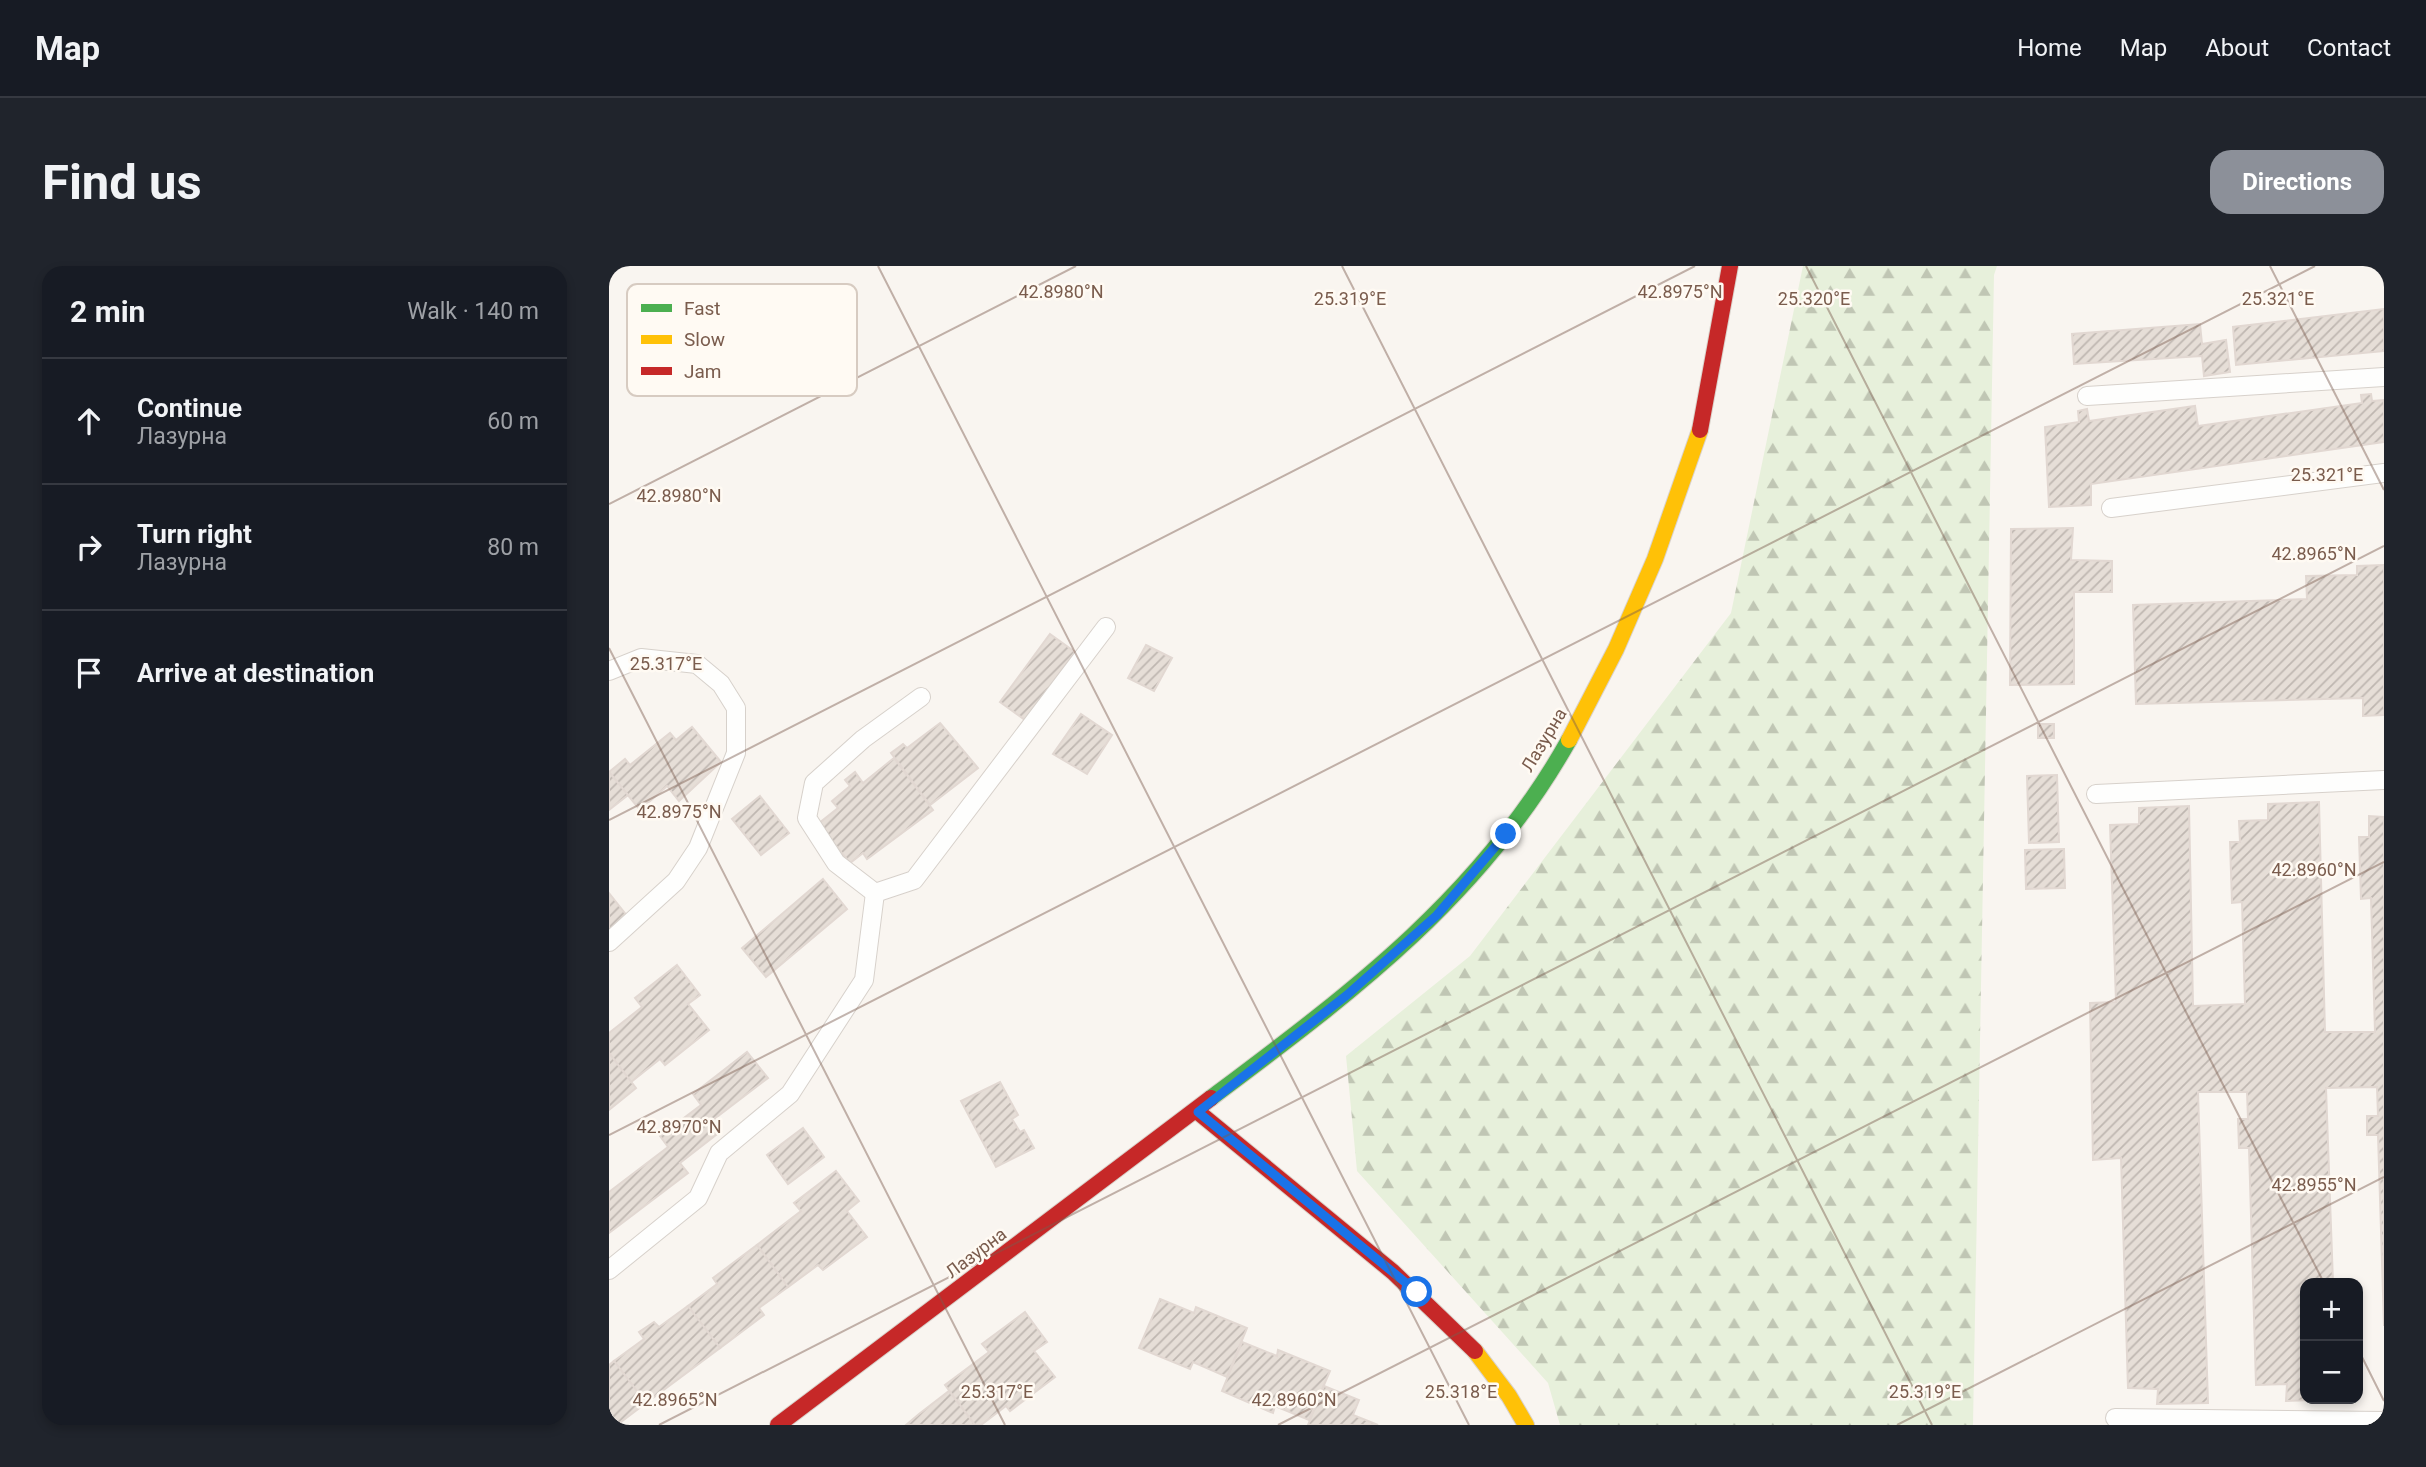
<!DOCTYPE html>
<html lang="en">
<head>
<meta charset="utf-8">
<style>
	body { margin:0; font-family:Roboto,sans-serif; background:#20242c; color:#f1f3f6 }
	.controls { position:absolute; right:21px; bottom:21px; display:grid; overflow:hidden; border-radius:14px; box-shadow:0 4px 10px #0003 }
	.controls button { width:63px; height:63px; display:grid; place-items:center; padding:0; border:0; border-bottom:2px solid #363941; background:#171b24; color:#f1f3f6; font:35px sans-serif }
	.stop { position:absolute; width:21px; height:21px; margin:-16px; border:5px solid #1a73e8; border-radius:50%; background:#fff }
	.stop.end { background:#1a73e8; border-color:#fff; box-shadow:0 2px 7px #0008 }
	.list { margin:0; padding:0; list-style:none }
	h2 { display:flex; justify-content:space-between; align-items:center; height:91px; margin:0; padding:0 28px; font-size:30px }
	h2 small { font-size:23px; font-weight:400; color:#9ea1a6 }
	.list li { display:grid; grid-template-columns:46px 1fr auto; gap:21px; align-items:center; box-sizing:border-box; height:126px; padding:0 28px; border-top:2px solid #363941 }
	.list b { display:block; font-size:26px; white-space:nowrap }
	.list p { margin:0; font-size:23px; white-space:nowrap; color:#9ea1a6 }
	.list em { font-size:23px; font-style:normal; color:#9ea1a6 }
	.icon { flex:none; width:38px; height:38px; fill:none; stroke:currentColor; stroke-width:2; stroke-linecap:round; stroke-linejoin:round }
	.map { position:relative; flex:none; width:1775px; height:1159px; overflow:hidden; border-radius:21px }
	header { display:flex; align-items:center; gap:42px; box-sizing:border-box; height:98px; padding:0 35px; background:#171b24; border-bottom:2px solid #363941 }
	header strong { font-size:33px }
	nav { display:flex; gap:38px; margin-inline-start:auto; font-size:24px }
	.intro { display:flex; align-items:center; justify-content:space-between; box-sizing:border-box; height:168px; padding:0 42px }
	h1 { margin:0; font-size:49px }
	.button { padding:18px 32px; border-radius:21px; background:#8c9099; color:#fff; font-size:24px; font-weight:700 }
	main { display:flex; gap:42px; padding:0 42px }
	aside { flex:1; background:#171b24; border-radius:21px; box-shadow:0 4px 10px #0003 }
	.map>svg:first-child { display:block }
	.forest { fill:url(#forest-firs) }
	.building { fill:url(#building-hatch); stroke:#e2d8d2; stroke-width:2 }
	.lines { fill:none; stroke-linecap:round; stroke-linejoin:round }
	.lane-casing { stroke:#d7d1cb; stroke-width:20 }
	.fast-casing { stroke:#d9d2cb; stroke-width:18 }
	.slow-casing { stroke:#d9d2cb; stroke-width:18 }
	.jam-casing { stroke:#d9d2cb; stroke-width:18 }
	.lane { stroke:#fefefd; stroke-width:18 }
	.fast { stroke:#4caf50; stroke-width:16 }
	.slow { stroke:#ffc107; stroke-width:16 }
	.jam { stroke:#c62828; stroke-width:16 }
	.route { stroke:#1a73e8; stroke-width:9 }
	.ticks { fill:none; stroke:#7a5c4d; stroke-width:2; stroke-opacity:0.45 }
	.labels { text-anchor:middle; stroke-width:5; stroke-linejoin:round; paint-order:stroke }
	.street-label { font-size:18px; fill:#7a5c4d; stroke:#fffaf3 }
	.key { fill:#fffaf3; stroke:#d7cbc1; stroke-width:2 }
	.key-label { font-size:19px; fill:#7a5c4d }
	.ticks-label { font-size:18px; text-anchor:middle; fill:#7a5c4d; stroke:#fffaf3; stroke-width:5; stroke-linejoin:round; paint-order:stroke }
</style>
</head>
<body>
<header>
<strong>Map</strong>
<nav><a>Home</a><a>Map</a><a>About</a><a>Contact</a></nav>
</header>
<div class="intro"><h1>Find us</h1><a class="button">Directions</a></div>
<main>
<aside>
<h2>2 min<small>Walk · 140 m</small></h2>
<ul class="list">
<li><svg class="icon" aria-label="ahead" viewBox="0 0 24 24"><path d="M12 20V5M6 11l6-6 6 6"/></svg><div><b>Continue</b><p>Лазурна</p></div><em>60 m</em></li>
<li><svg class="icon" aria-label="right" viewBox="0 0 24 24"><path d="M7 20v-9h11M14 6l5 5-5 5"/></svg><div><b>Turn right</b><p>Лазурна</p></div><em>80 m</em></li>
<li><svg class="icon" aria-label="arrive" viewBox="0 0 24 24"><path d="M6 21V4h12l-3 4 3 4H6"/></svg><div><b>Arrive at destination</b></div></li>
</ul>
</aside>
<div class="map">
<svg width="1775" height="1159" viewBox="0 0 1775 1159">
	<defs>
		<pattern id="forest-firs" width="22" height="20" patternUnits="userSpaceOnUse" patternTransform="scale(1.75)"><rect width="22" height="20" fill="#e7f0db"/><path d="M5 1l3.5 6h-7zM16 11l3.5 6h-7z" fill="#c0c6b4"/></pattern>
		<pattern id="building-hatch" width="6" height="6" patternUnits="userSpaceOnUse" patternTransform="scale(1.75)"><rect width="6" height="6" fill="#e6ded7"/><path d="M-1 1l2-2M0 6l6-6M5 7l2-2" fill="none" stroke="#bfb7b1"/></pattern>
	</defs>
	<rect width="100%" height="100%" fill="#f9f5f0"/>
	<path class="forest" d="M 1194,0 L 1388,0 L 1385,9 L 1364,1159 L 951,1159 L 939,1117 L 748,905 L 737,790 L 861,690 L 1122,347 Z"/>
	<g class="building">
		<path d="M 1775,43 L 1775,85 L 1627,99 L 1624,61 Z"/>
		<path d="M 1591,58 L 1593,78 L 1617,74 L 1621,106 L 1595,110 L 1593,90 L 1465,98 L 1463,68 Z"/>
		<path d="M 1762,128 L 1763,135 L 1775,134 L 1775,176 L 1482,218 L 1482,239 L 1440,241 L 1436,161 L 1470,156 L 1469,145 L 1478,143 L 1480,155 L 1586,140 L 1589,160 L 1753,137 L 1752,129 Z"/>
		<path d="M 1464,262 L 1462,294 L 1503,295 L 1503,326 L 1465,326 L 1465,418 L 1401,419 L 1402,263 Z"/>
		<path d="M 1775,299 L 1775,449 L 1754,450 L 1754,432 L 1527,438 L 1524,339 L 1698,333 L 1697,310 L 1748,309 L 1748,300 Z"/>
		<path d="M 441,368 L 466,386 L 416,454 L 391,436 Z"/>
		<path d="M 537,379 L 563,392 L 545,425 L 519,412 Z"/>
		<path d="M 472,448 L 503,469 L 478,508 L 444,488 Z"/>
		<path d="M 331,457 L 369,502 L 321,539 L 282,487 L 294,478 L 298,482 Z"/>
		<rect x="1429" y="458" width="16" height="14"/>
		<path d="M 83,461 L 112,496 L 70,535 L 58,520 L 31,544 L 0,506 L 16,493 L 21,499 L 61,467 L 67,474 Z"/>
		<path d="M 285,492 L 324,544 L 258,593 L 254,587 L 241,597 L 209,558 L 229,542 L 223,535 L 241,520 L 236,514 L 246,506 L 254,517 Z"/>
		<path d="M 0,506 L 19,529 L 0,544 Z"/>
		<path d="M 1448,509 L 1450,576 L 1420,577 L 1418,510 Z"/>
		<path d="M 151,530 L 180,567 L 152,589 L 123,553 Z"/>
		<path d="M 1710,536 L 1716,766 L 1766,766 L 1762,632 L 1752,633 L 1750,571 L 1760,571 L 1760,550 L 1775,551 L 1775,1060 L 1769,869 L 1758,869 L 1758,850 L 1769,850 L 1768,821 L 1717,822 L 1724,1017 L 1696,1017 L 1696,1133 L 1727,1133 L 1677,1135 L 1678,1118 L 1647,1119 L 1640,882 L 1630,882 L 1629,853 L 1639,853 L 1638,826 L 1589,826 L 1599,1137 L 1548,1138 L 1549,1123 L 1519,1122 L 1512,892 L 1484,894 L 1481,737 L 1507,736 L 1501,559 L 1530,558 L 1530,542 L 1580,540 L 1584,740 L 1636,738 L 1633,636 L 1623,637 L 1621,576 L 1631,576 L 1630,555 L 1659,554 L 1659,538 Z"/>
		<path d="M 1455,583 L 1456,622 L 1417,623 L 1416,584 Z"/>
		<path d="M 214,613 L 238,643 L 157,711 L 133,682 Z"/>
		<path d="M 0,627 L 19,651 L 0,666 Z"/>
		<path d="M 68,699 L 91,729 L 79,738 L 100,764 L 56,799 L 51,793 L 22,816 L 0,787 L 0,767 L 33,741 L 26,732 Z"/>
		<path d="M 138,786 L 159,812 L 104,854 L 112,865 L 71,897 L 79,907 L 0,967 L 0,926 L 59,881 L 51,870 L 92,839 L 84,828 Z"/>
		<path d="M 0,787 L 27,822 L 0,844 Z"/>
		<path d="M 391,816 L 409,849 L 403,853 L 411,866 L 415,864 L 425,882 L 387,901 L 352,835 Z"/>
		<path d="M 194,862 L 215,891 L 179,918 L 158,889 Z"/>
		<path d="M 227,905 L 250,935 L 238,945 L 258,971 L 214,1004 L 209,999 L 179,1021 L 148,979 L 192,945 L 185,937 Z"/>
		<path d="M 148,979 L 179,1021 L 150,1042 L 155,1049 L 111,1082 L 79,1040 L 108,1018 L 104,1012 Z"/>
		<path d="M 551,1033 L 585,1047 L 587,1041 L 638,1062 L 618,1111 L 584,1096 L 581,1103 L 530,1082 Z"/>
		<path d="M 79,1040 L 111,1082 L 37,1137 L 5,1095 L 35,1073 L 30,1066 L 45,1056 L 50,1061 Z"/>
		<path d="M 416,1046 L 438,1076 L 425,1085 L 446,1111 L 401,1145 L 397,1140 L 372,1159 L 366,1159 L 336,1119 L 380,1086 L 373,1078 Z"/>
		<path d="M 633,1076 L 668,1090 L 669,1084 L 721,1105 L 700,1154 L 666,1140 L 664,1147 L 613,1125 Z"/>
		<path d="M 5,1095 L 37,1137 L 8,1159 L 0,1159 L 0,1099 Z"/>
		<path d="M 715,1120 L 750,1134 L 744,1149 L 769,1159 L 699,1159 Z"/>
		<path d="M 340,1125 L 366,1159 L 297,1159 L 310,1148 Z"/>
	</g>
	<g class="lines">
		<defs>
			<g id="lane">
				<path d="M 1478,130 L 1775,111"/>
				<path d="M 1502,242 L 1775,207"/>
				<path d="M 0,405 L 32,392 L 88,398 L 112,418 L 127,442 L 127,487 L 89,582 L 67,615 L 0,676"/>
				<path d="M 1487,528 L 1775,514"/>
				<path d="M 266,627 L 305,614 L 497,361"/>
				<path d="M 266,627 L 227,597 L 198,552 L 205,517 L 254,473 L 312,431"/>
				<path d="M 0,1004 L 89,932 L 110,887 L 181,828 L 255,714 L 266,627"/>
				<path d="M 1506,1152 L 1775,1155"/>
			</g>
			<path id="fast" d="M 602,832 C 742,727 872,631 960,474"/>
			<g id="slow">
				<path d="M 960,474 L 1007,383 L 1046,293 L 1091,164"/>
				<path d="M 866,1085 L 900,1130 L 917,1159"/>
			</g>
			<g id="jam">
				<path d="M 1091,164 L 1121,0"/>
				<path d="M 589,846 L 784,1006 L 866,1085"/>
				<path d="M 169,1159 L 602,832"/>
			</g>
		</defs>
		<use href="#lane" class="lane-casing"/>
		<use href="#fast" class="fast-casing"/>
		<use href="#slow" class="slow-casing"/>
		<use href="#jam" class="jam-casing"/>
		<use href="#lane" class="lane"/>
		<use href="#fast" class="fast"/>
		<use href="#slow" class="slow"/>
		<use href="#jam" class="jam"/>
	</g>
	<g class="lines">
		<path class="route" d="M 808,1026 L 589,846 L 738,729 L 828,649 L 897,568"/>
	</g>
	<path class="ticks" d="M 269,0 L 860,1159M 733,0 L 1323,1159M 1197,0 L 1715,1017M 1661,0 L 1775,224M 0,238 L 467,0M 0,382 L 396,1159M 0,554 L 1086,0M 0,869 L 1706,0M 1749,1083 L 1775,1135M 50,1159 L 1775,280M 669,1159 L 1775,596M 1288,1159 L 1775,911"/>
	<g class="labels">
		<g class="street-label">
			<text transform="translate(935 474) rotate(-59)" y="6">Лазурна</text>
			<text transform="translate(367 987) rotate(-37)" y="6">Лазурна</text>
		</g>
	</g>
	<rect x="18" y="18" width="230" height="112" rx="10" class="key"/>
	<rect x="32" y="38" width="31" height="8" fill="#4caf50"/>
	<rect x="32" y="69" width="31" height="9" fill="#ffc107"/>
	<rect x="32" y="101" width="31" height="8" fill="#c62828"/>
	<g class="key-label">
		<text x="75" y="49">Fast</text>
		<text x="75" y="80">Slow</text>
		<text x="75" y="112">Jam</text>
	</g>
	<g class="ticks-label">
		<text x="452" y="32">42.8980°N</text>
		<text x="1071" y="32">42.8975°N</text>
		<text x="741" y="39">25.319°E</text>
		<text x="1205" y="39">25.320°E</text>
		<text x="1669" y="39">25.321°E</text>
		<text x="1718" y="215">25.321°E</text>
		<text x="70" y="236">42.8980°N</text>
		<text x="1705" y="294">42.8965°N</text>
		<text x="57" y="404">25.317°E</text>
		<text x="70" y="552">42.8975°N</text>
		<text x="1705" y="610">42.8960°N</text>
		<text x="70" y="867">42.8970°N</text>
		<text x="1705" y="925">42.8955°N</text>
		<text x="388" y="1132">25.317°E</text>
		<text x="852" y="1132">25.318°E</text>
		<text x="1316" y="1132">25.319°E</text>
		<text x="66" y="1140">42.8965°N</text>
		<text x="685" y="1140">42.8960°N</text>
	</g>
</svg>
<div class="controls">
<button>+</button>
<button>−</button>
</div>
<div class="stop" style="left:808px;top:1026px"></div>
<div class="stop end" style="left:897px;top:568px"></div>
</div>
</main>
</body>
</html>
